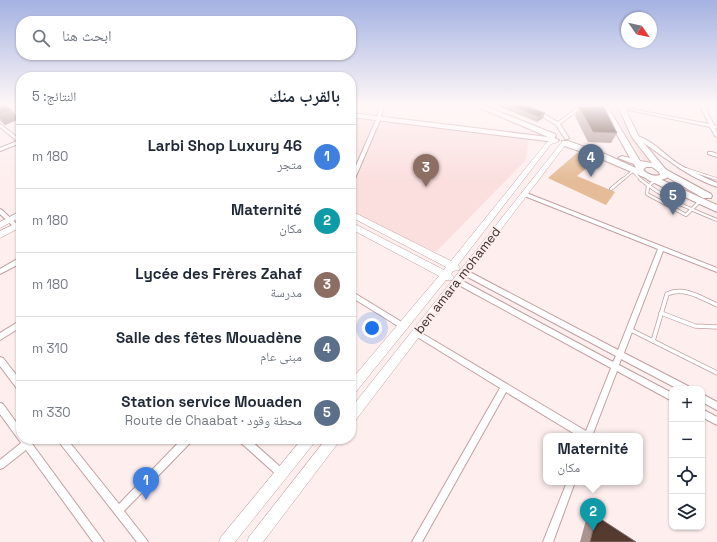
<!DOCTYPE html>
<html lang="ar">
<head>
<meta charset="utf-8">
<style>
	body { margin:0; font-family:"Space Grotesk","Noto Naskh Arabic",sans-serif; background:#f6f6f7; color:#1f2937; direction:rtl }
	.controls { position:absolute; right:12px; bottom:12px; display:grid; overflow:hidden; border-radius:8px; box-shadow:0 1px 3px #0004 }
	.controls button { width:36px; height:36px; display:grid; place-items:center; padding:0; border:0; border-bottom:1px solid #e0e1e3; background:#fff; color:#1f2937; font:20px sans-serif }
	.compass { position:absolute; left:621px; top:12px; width:36px; height:36px; border-radius:50%; background:#fff; box-shadow:0 1px 3px #0004; rotate:124deg }
	.you { position:absolute; left:372px; top:328px; width:14px; height:14px; margin:-10px; border:3px solid #fff; border-radius:50%; background:#1a73e8; box-shadow:0 0 0 6px #1a73e833 }
	.badge { display:grid; place-items:center; width:26px; height:26px; border-radius:50%; background:#0b8043; color:#fff; font-size:13px; font-weight:700 }
	.pin { position:absolute; translate:-50% -33px; filter:drop-shadow(0 1px 2px #0008) }
	.pin::after { content:''; position:absolute; top:21px; width:14px; height:12px; background:inherit; clip-path:polygon(0 0,100% 0,50% 100%) }
	.popup { position:absolute; left:543px; top:433px; width:100px; height:52px; box-sizing:border-box; display:grid; place-content:center; border-radius:8px; background:#fff; filter:drop-shadow(0 1px 3px #0005); font-size:13px; white-space:nowrap; color:#747a83 }
	.popup b { font-size:15px; color:#1f2937 }
	.popup::after { content:''; position:absolute; left:50%; top:100%; margin-left:-8px; border:8px solid transparent; border-top-color:#fff }
	.list { margin:0; padding:0; list-style:none }
	h2 { display:flex; justify-content:space-between; align-items:center; height:52px; margin:0; padding:0 16px; font-size:17px }
	h2 small { font-size:13px; font-weight:400; color:#747a83 }
	.list li { display:grid; grid-template-columns:26px 1fr auto; gap:12px; align-items:center; box-sizing:border-box; height:64px; padding:0 16px; border-top:1px solid #e0e1e3 }
	.list b { display:block; font-size:15px; white-space:nowrap }
	.list p { margin:0; font-size:13px; white-space:nowrap; color:#747a83 }
	.list em { font-size:13px; font-style:normal; color:#747a83 }
	.icon { flex:none; width:22px; height:22px; fill:none; stroke:currentColor; stroke-width:2; stroke-linecap:round; stroke-linejoin:round }
	.map { position:relative; flex:none; width:717px; height:542px; overflow:hidden; direction:ltr }
	.search { position:absolute; background:#fff; box-shadow:0 1px 3px #0004; left:16px; top:16px; width:340px; height:44px; display:flex; align-items:center; gap:10px; box-sizing:border-box; padding:0 14px; border-radius:16px; color:#747a83; font-size:15px }
	.panel { position:absolute; background:#fff; box-shadow:0 1px 3px #0004; left:16px; top:72px; width:340px; height:372px; border-radius:16px; direction:rtl }
	.map>svg:first-child { display:block }
	.built { fill:#fbdfdf }
	.green { fill:#e5bc97 }
	.lines { fill:none; stroke-linecap:round; stroke-linejoin:round }
	.lane-far2-casing { stroke:#c39fa0; stroke-width:3 }
	.lane-far1-casing { stroke:#c39fa0; stroke-width:4 }
	.lane-casing { stroke:#c39fa0; stroke-width:5 }
	.street-casing { stroke:#c39fa0; stroke-width:2 }
	.secondary-casing { stroke:#c39fa0; stroke-width:1 }
	.primary-casing { stroke:#c39fa0; stroke-width:2 }
	.highway-casing { stroke:#c39fa0; stroke-width:2 }
	.lane-far2 { stroke:#fff; stroke-width:2 }
	.lane-far1 { stroke:#fff; stroke-width:2.5 }
	.lane { stroke:#fff; stroke-width:3.5 }
	.street { fill:#fff; fill-rule:evenodd }
	.secondary { fill:#fff; fill-rule:evenodd }
	.primary { fill:#fff; fill-rule:evenodd }
	.highway { fill:#fff; fill-rule:evenodd }
	.wall { fill:#aa948f }
	.shaded-wall { fill:#887069 }
	.building { fill:#553a30; stroke:#887069 }
	.labels { text-anchor:middle; stroke-width:4; stroke-linejoin:round; paint-order:stroke }
	.street-label { font-size:13px; fill:#413232; stroke:#feeeee }
</style>
</head>
<body>
<div class="map">
<svg width="717" height="542" viewBox="0 0 717 542">
	<rect width="100%" height="100%" fill="#feeeee"/>
	<g class="built">
		<path d="M 607,104 L 616,104 L 619,114 L 634,138 L 654,165 L 645,163 Z"/>
		<path d="M 351,117 L 529,139 L 526,160 L 436,252 L 351,213 Z"/>
	</g>
	<path class="green" d="M 577,153 L 595,161 L 577,176 L 615,192 L 606,205 L 548,178 Z"/>
	<g class="lines">
		<defs>
			<g id="lane-far2">
				<path d="M 686,169 L 717,179"/>
				<path d="M 633,171 L 641,180"/>
				<path d="M 622,180 L 633,171"/>
			</g>
			<g id="lane-far1">
				<path d="M 640,179 C 663,198 690,209 717,220"/>
				<path d="M 656,180 L 648,186 L 647,194 L 686,215 L 700,201"/>
				<path d="M 611,189 L 623,179"/>
			</g>
			<g id="lane">
				<path d="M 661,313 L 695,326 L 717,327"/>
				<path d="M 629,329 L 717,373"/>
				<path d="M 653,341 L 667,294 C 684,286 701,298 717,305"/>
			</g>
			<g id="street">
				<path d="M 380,104 L 384,104 L 381,118 L 353,183 L 351,185 L 351,177 L 377,118 Z"/>
				<path d="M 580,104 L 587,104 L 602,108 L 600,109 L 584,106 L 560,124 L 569,138 L 567,139 L 565,139 L 556,125 L 535,112 L 538,111 L 558,122 L 581,105 Z"/>
				<path d="M 699,104 L 703,104 L 714,125 L 717,126 L 717,128 L 715,128 L 717,132 L 717,137 L 715,136 L 710,127 L 619,108 L 621,107 L 709,124 Z"/>
				<path d="M 0,124 L 21,140 L 21,143 L 0,151 L 0,148 L 17,141 L 0,127 Z"/>
				<path d="M 634,136 C 648,136 665,155 677,163 C 690,171 704,177 717,183 L 717,187 C 700,181 682,171 668,160 C 656,153 647,143 634,138 Z"/>
				<path d="M 708,152 L 712,152 L 717,154 L 717,157 L 708,154 Z"/>
				<path d="M 524,192 L 717,268 L 717,272 L 663,251 L 624,353 L 688,386 L 689,389 L 678,389 L 621,359 L 619,365 L 672,393 L 672,401 L 617,371 L 592,436 L 578,436 L 506,392 L 422,542 L 412,542 L 500,388 L 414,335 L 413,333 L 414,331 L 416,330 L 418,331 L 586,431 L 611,368 L 455,283 L 454,281 L 455,279 L 459,279 L 613,362 L 616,356 L 462,274 L 461,272 L 462,270 L 466,270 L 618,350 L 658,249 L 522,195 L 522,193 Z"/>
				<path d="M 0,209 L 2,210 L 21,228 L 21,233 L 19,232 L 0,214 Z"/>
				<path d="M 19,258 L 21,258 L 21,263 L 0,274 L 0,269 Z"/>
				<path d="M 351,291 L 405,324 L 406,326 L 405,328 L 403,329 L 401,328 L 351,297 Z"/>
				<path d="M 21,320 L 21,327 L 0,340 L 0,333 Z"/>
				<path d="M 0,357 L 3,358 L 21,381 L 21,391 L 18,390 L 0,366 Z"/>
				<path d="M 702,394 L 717,402 L 717,410 L 702,402 Z"/>
				<path d="M 0,403 L 3,404 L 21,429 L 21,439 L 28,439 L 30,441 L 102,539 L 104,542 L 93,542 L 26,450 L 3,468 L 0,469 L 0,460 L 21,443 L 0,414 Z"/>
				<path d="M 702,409 L 717,417 L 717,425 L 702,417 Z"/>
				<path d="M 58,439 L 67,439 L 119,504 L 182,439 L 192,439 L 191,442 L 124,511 L 146,539 L 148,542 L 137,542 L 59,442 Z"/>
				<path d="M 239,439 L 249,439 L 285,471 L 286,474 L 285,477 L 282,478 L 279,477 L 240,442 Z"/>
				<path d="M 567,482 L 575,482 L 553,542 L 543,542 Z"/>
			</g>
			<g id="secondary">
				<path d="M 556,139 L 558,140 L 558,142 L 551,144 L 458,265 L 460,268 L 459,270 L 453,271 L 451,274 L 454,277 L 452,280 L 446,280 L 355,393 L 351,394 L 351,380 L 439,276 L 351,229 L 351,222 L 444,270 L 446,267 L 351,217 L 351,211 L 451,261 L 547,142 Z"/>
				<path d="M 564,141 L 566,142 L 566,144 L 355,421 L 351,423 L 351,408 L 562,142 Z"/>
				<path d="M 21,211 L 21,217 L 0,228 L 0,222 Z"/>
				<path d="M 21,221 L 21,227 L 0,238 L 0,231 Z"/>
				<path d="M 302,439 L 316,439 L 314,443 L 235,542 L 219,542 L 221,537 Z"/>
				<path d="M 326,439 L 340,439 L 338,443 L 263,542 L 247,542 L 249,537 Z"/>
			</g>
			<g id="primary">
				<path d="M 471,104 L 480,104 L 555,134 L 556,136 L 554,138 L 559,140 L 555,142 L 351,117 L 351,113 L 548,137 Z"/>
				<path d="M 600,104 L 606,104 L 640,161 L 652,163 L 632,137 L 617,104 L 623,104 L 639,137 L 667,171 L 667,178 L 658,181 L 648,179 L 599,158 L 562,145 L 562,141 L 568,141 L 605,154 L 636,168 L 634,164 L 618,158 L 622,156 L 630,158 ZM 646,167 L 652,167 L 659,172 L 660,175 C 653,177 648,174 643,170 Z"/>
			</g>
			<g id="highway">
				<path d="M 663,168 L 711,194 L 712,196 L 711,198 L 703,198 L 660,173 L 658,171 Z"/>
				<path d="M 651,175 L 717,205 L 717,212 L 648,180 L 646,178 L 648,176 Z"/>
			</g>
		</defs>
		<use href="#lane-far2" class="lane-far2-casing"/>
		<use href="#lane-far1" class="lane-far1-casing"/>
		<use href="#lane" class="lane-casing"/>
		<use href="#street" class="street-casing"/>
		<use href="#secondary" class="secondary-casing"/>
		<use href="#primary" class="primary-casing"/>
		<use href="#highway" class="highway-casing"/>
		<use href="#lane-far2" class="lane-far2"/>
		<use href="#lane-far1" class="lane-far1"/>
		<use href="#lane" class="lane"/>
		<use href="#street" class="street"/>
		<use href="#secondary" class="secondary"/>
		<use href="#primary" class="primary"/>
		<use href="#highway" class="highway"/>
	</g>
	<g class="wall">
		<path d="M 0,104 L 19,119 L 5,125 L 0,121 Z"/>
		<path d="M 493,104 L 522,104 L 543,118 L 537,122 Z"/>
		<path d="M 579,107 L 617,133 L 611,143 L 588,142 L 575,116 Z"/>
		<path d="M 596,516 L 636,542 L 580,542 L 586,520 Z"/>
	</g>
	<g class="shaded-wall">
		<path d="M 12,110 L 19,119 L 5,125 L 0,118 L 0,114 Z"/>
		<path d="M 545,113 L 543,118 L 537,122 L 539,117 Z"/>
	</g>
	<g class="building">
		<path d="M 0,104 L 4,104 L 12,110 L 0,114 Z"/>
		<path d="M 506,104 L 522,104 L 545,113 L 539,117 Z"/>
		<path d="M 579,107 L 604,107 L 617,133 L 593,132 Z"/>
		<path d="M 21,218 L 21,223 L 18,220 Z"/>
		<path d="M 596,516 L 636,542 L 590,542 Z"/>
	</g>
	<linearGradient id="sky" x2="0" y2="1"><stop stop-color="#a4b2e2"/><stop offset="0.58" stop-color="#fff7f7"/><stop offset="1" stop-color="#fff7f7" stop-opacity="0"/></linearGradient>
	<rect width="717" height="180" fill="url(#sky)"/>
	<g class="labels">
		<g class="street-label">
			<text transform="translate(457 280) rotate(-52)" y="5">ben amara mohamed</text>
		</g>
	</g>
</svg>
<div class="controls">
<button>+</button>
<button>−</button>
<button><svg class="icon" aria-label="locate" viewBox="0 0 24 24"><circle cx="12" cy="12" r="6"/><path d="M12 2v4M12 18v4M2 12h4M18 12h4"/></svg></button>
<button><svg class="icon" aria-label="layers" viewBox="0 0 24 24"><path d="M12 4l9 5-9 5-9-5zM3 14l9 5 9-5"/></svg></button>
</div>
<svg class="compass" viewBox="-18 -18 36 36"><path d="M0-13l5 13h-10z" fill="#e53935"/><path d="M0 13l5-13h-10z" fill="#747a83"/></svg>
<div class="you"></div>
<div class="pin badge" style="left:146px;top:500px;background:#3f7fe0">1</div>
<div class="pin badge" style="left:593px;top:531px;background:#0f9aa8">2</div>
<div class="popup"><b>Maternité</b>مكان</div>
<div class="pin badge" style="left:426px;top:187px;background:#8d6e63">3</div>
<div class="pin badge" style="left:591px;top:177px;background:#5c6f8a">4</div>
<div class="pin badge" style="left:673px;top:215px;background:#5c6f8a">5</div>
<div class="search"><svg class="icon" aria-label="search" viewBox="0 0 24 24"><circle cx="10" cy="10" r="6"/><path d="M15 15l6 6"/></svg>ابحث هنا</div>
<section class="panel">
<h2>بالقرب منك<small>النتائج: 5</small></h2>
<ul class="list">
<li><span class="badge" style="background:#3f7fe0">1</span><div><b>Larbi Shop Luxury 46</b><p>متجر</p></div><em>180 m</em></li>
<li><span class="badge" style="background:#0f9aa8">2</span><div><b>Maternité</b><p>مكان</p></div><em>180 m</em></li>
<li><span class="badge" style="background:#8d6e63">3</span><div><b>Lycée des Frères Zahaf</b><p>مدرسة</p></div><em>180 m</em></li>
<li><span class="badge" style="background:#5c6f8a">4</span><div><b>Salle des fêtes Mouadène</b><p>مبنى عام</p></div><em>310 m</em></li>
<li><span class="badge" style="background:#5c6f8a">5</span><div><b>Station service Mouaden</b><p>محطة وقود · Route de Chaabat</p></div><em>330 m</em></li>
</ul>
</section>
</div>
</body>
</html>
